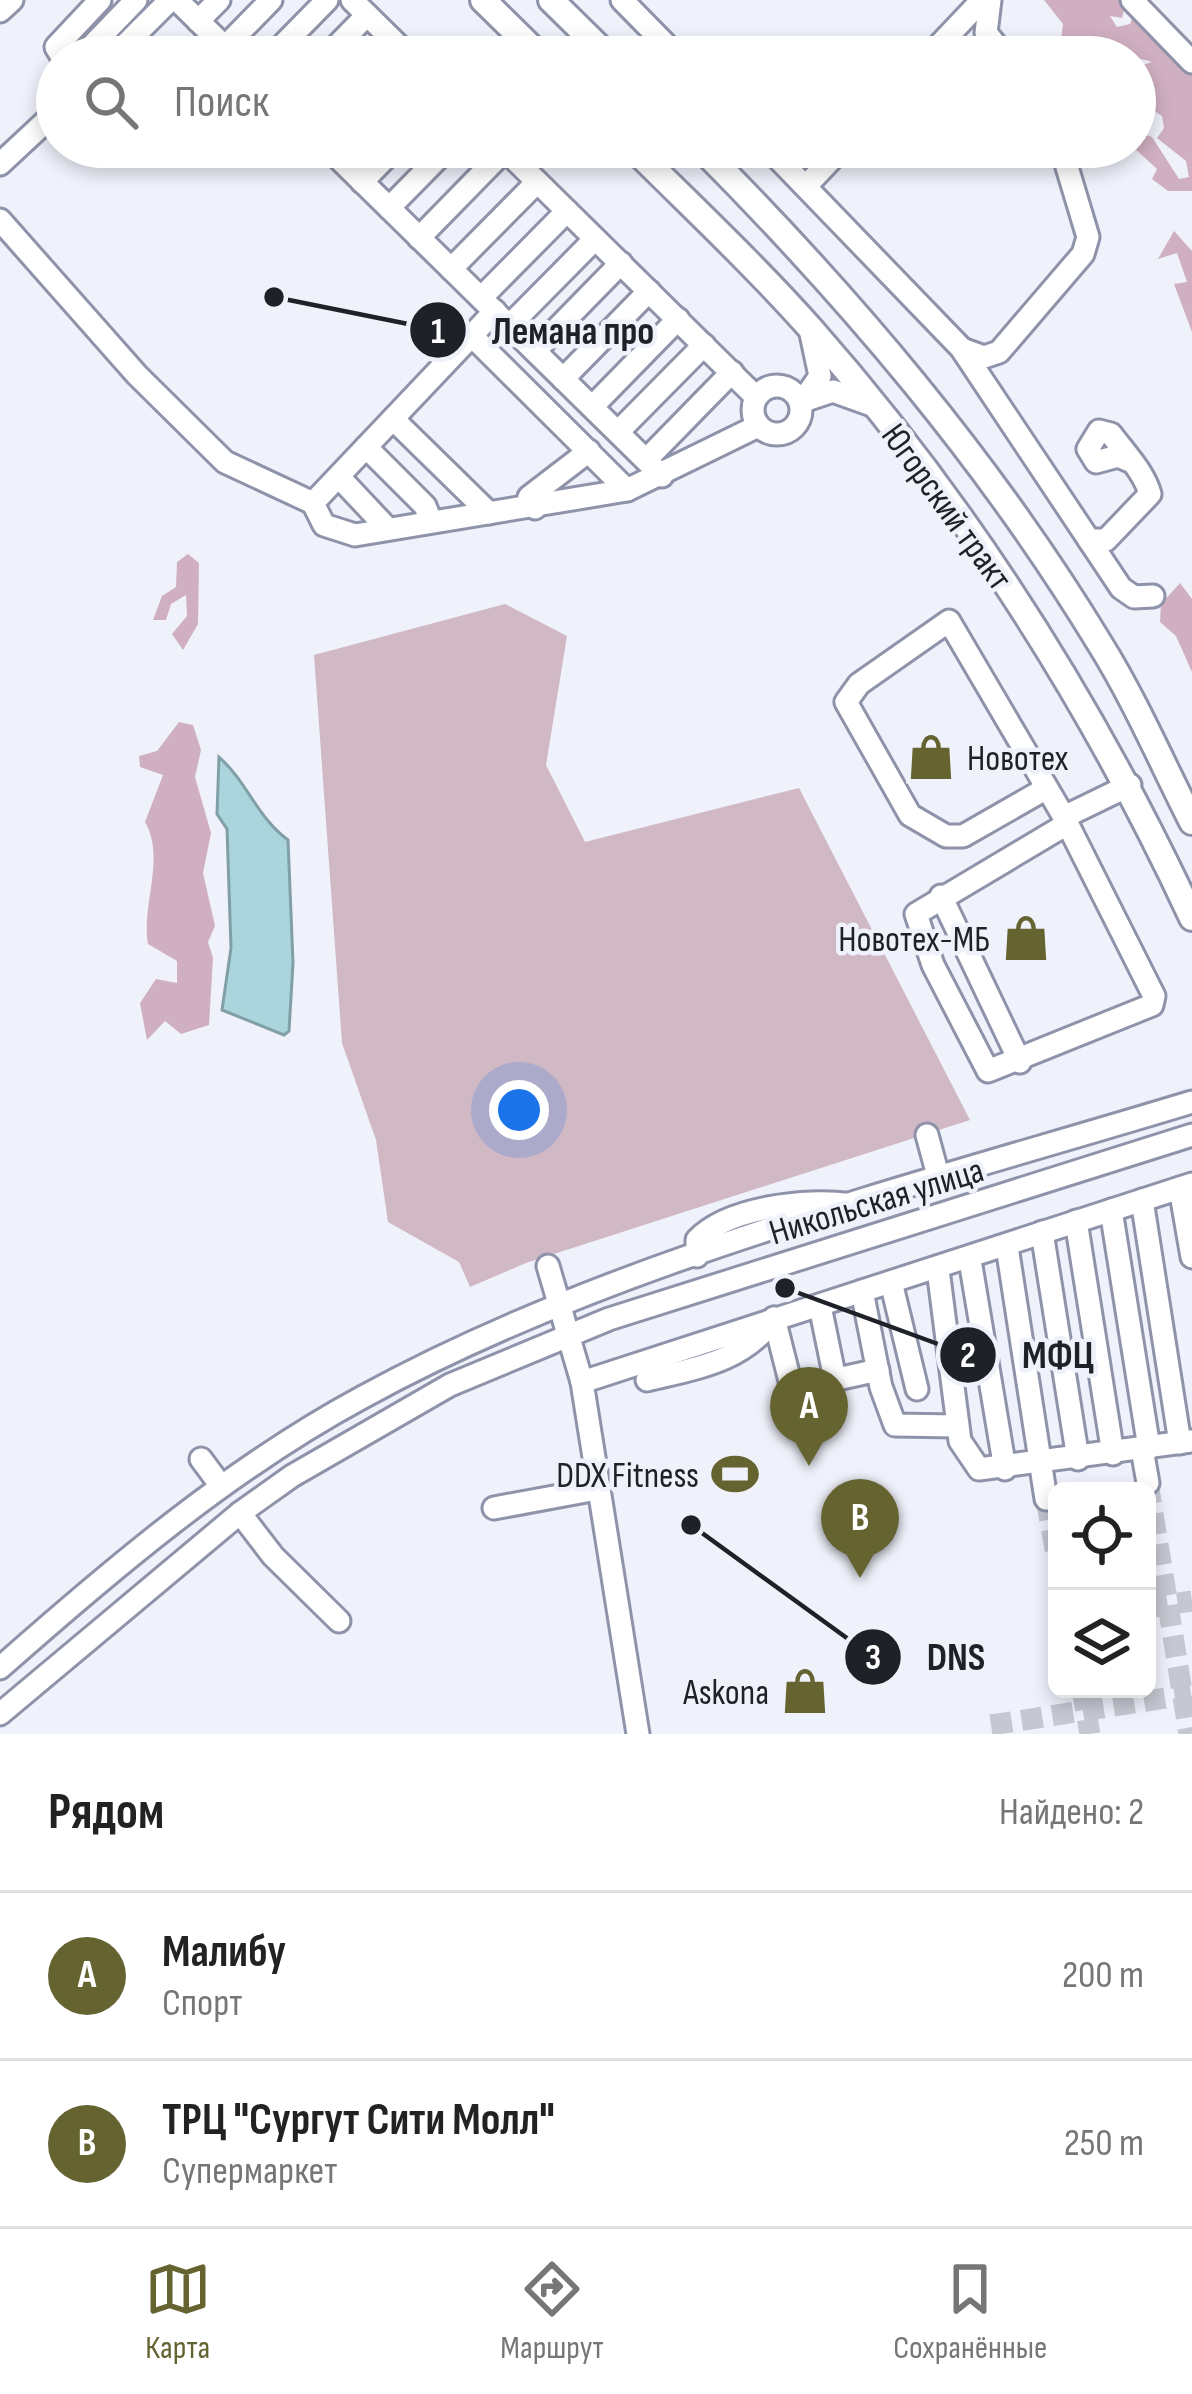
<!DOCTYPE html>
<html lang="ru">
<head>
<meta charset="utf-8">
<style>
	body { margin:0; font-family:"Sofia Sans Condensed",sans-serif; background:#f2f2f2; color:#222 }
	.controls { position:absolute; right:36px; bottom:36px; display:grid; overflow:hidden; border-radius:18px; box-shadow:0 6px 18px #0003 }
	.controls button { width:108px; height:108px; display:grid; place-items:center; padding:0; border:0; border-bottom:3px solid #e0e0e0; background:#fff; color:#222; font:60px sans-serif }
	.you { position:absolute; left:519px; top:1110px; width:42px; height:42px; margin:-30px; border:9px solid #fff; border-radius:50%; background:#1a73e8; box-shadow:0 0 0 18px #1a73e833 }
	.badge { display:grid; place-items:center; width:78px; height:78px; border-radius:50%; background:#656431; color:#fff; font-size:39px; font-weight:700 }
	.pin { position:absolute; translate:-50% -99px; filter:drop-shadow(0 3px 6px #0008) }
	.pin::after { content:''; position:absolute; top:63px; width:42px; height:36px; background:inherit; clip-path:polygon(0 0,100% 0,50% 100%) }
	.list { margin:0; padding:0; list-style:none }
	h2 { display:flex; justify-content:space-between; align-items:center; height:156px; margin:0; padding:0 48px; font-size:51px }
	h2 small { font-size:39px; font-weight:400; color:#767676 }
	.list li { display:grid; grid-template-columns:78px 1fr auto; gap:36px; align-items:center; box-sizing:border-box; height:168px; padding:0 48px; border-top:3px solid #e0e0e0 }
	.list b { display:block; font-size:45px; white-space:nowrap }
	.list p { margin:0; font-size:39px; white-space:nowrap; color:#767676 }
	.list em { font-size:39px; font-style:normal; color:#767676 }
	.icon { flex:none; width:66px; height:66px; fill:none; stroke:currentColor; stroke-width:2; stroke-linecap:round; stroke-linejoin:round }
	.map { position:relative; flex:none; width:1192px; height:1734px; overflow:hidden }
	.search { position:absolute; background:#fff; box-shadow:0 6px 18px #0003; left:36px; right:36px; top:36px; height:132px; display:flex; align-items:center; gap:30px; box-sizing:border-box; padding:0 42px; border-radius:66px; color:#767676; font-size:45px }
	.sheet { height:492px; background:#fff }
	nav { display:flex; justify-content:space-around; align-items:center; box-sizing:border-box; height:168px; border-top:3px solid #e0e0e0; background:#fff; font-size:33px; color:#767676 }
	nav a { display:grid; justify-items:center; gap:6px }
	nav .on { color:#656431 }
	.map>svg:first-child { display:block }
	.green { fill:#d0b8c4 }
	.forest { fill:#d0afc1 }
	.water { fill:#abd5dc; stroke:#819fa6; stroke-width:3 }
	.lines { fill:none; stroke-linecap:round; stroke-linejoin:round }
	.minor-tunnel { stroke:#c5c7d1; stroke-width:21; stroke-dasharray:21 10; stroke-linecap:butt }
	.minor-casing { stroke:#8f93a9; stroke-width:27 }
	.major-casing { stroke:#8f93a9; stroke-width:30 }
	.minor { stroke:#fff; stroke-width:21 }
	.major { stroke:#fff; stroke-width:24 }
	.labels { text-anchor:middle; stroke-width:9; stroke-linejoin:round; paint-order:stroke }
	.street-label { font-size:36px; fill:#1f2129; stroke:#eff1fb }
	.poi-label { font-size:36px; fill:#1f2129; stroke:#eff1fb; text-anchor:end }
	.leader { fill:none; stroke:#1f2129; stroke-width:4.5 }
	.callout-dot { fill:#1f2129; stroke:#eff1fb; stroke-width:4.5 }
	.mark-label { font-size:36px; text-anchor:middle; font-weight:bold; fill:#fff }
	.callout-label { font-size:39px; text-anchor:middle; font-weight:bold; fill:#1f2129; stroke:#eff1fb; stroke-width:9; stroke-linejoin:round; paint-order:stroke }
</style>
</head>
<body>
<div class="map">
<svg width="1192" height="1734" viewBox="0 0 1192 1734">
	<rect width="100%" height="100%" fill="#eff1fb"/>
	<path class="green" d="M 505,604 L 567,636 L 546,765 L 585,842 L 799,788 L 970,1120 L 526,1263 L 470,1287 L 459,1262 L 388,1222 L 376,1140 L 342,1043 L 314,655 Z"/>
	<g class="forest">
		<path d="M 1044,0 L 1127,0 L 1122,18 L 1110,16 L 1117,27 L 1130,24 L 1136,7 L 1159,31 L 1170,57 L 1192,75 L 1192,191 L 1168,191 L 1152,179 L 1157,169 L 1133,147 L 1135,122 L 1144,118 L 1138,132 L 1152,137 L 1179,179 L 1189,177 L 1186,161 L 1157,138 L 1164,128 L 1162,116 L 1135,99 L 1135,78 L 1145,78 L 1137,67 L 1152,62 C 1124,51 1084,68 1060,49 L 1063,24 Z"/>
		<path d="M 1174,231 L 1192,251 L 1192,332 L 1174,284 L 1187,282 L 1177,253 L 1158,259 Z"/>
		<path d="M 188,554 L 199,563 L 198,624 L 183,650 L 172,634 L 187,616 L 186,595 L 171,604 L 166,620 L 153,620 L 162,596 L 176,587 L 177,562 Z"/>
		<path d="M 1180,583 L 1192,599 L 1192,672 L 1176,636 L 1160,622 L 1161,604 Z"/>
		<path d="M 179,722 L 193,725 L 201,750 L 195,777 L 211,833 L 203,873 L 215,926 L 208,942 L 213,958 L 209,1025 L 181,1034 L 165,1021 L 147,1040 L 140,1003 L 156,979 L 177,983 L 177,961 L 148,944 C 141,905 166,858 145,822 L 163,775 L 140,767 L 139,756 L 157,751 Z"/>
	</g>
	<path class="water" d="M 219,757 C 248,783 256,816 288,840 L 293,963 L 289,1031 L 284,1035 L 222,1010 L 231,948 L 227,829 L 217,814 Z"/>
	<g class="lines">
		<g class="minor-tunnel">
			<path d="M 1148,1483 L 1189,1734"/>
			<path d="M 1046,1499 L 1057,1560"/>
			<path d="M 1147,1608 L 1192,1601"/>
			<path d="M 1082,1689 L 1090,1734"/>
			<path d="M 991,1725 L 1191,1694"/>
		</g>
		<defs>
			<g id="minor">
				<path d="M 177,0 L 235,57"/>
				<path d="M 352,0 L 410,57"/>
				<path d="M 622,0 L 678,57"/>
				<path d="M 990,0 L 986,33 L 1006,57"/>
				<path d="M 1132,0 L 1192,62"/>
				<path d="M 0,11 L 12,0"/>
				<path d="M 198,21 L 219,0"/>
				<path d="M 225,47 L 271,0"/>
				<path d="M 62,57 L 56,47 L 100,0"/>
				<path d="M 81,57 L 136,0"/>
				<path d="M 113,57 L 170,0"/>
				<path d="M 271,57 L 327,0"/>
				<path d="M 326,57 L 367,15"/>
				<path d="M 928,57 L 982,0"/>
				<path d="M 327,147 L 662,476"/>
				<path d="M 502,147 L 756,397"/>
				<path d="M 767,147 L 961,348 L 1121,588 L 1134,597 L 1153,596"/>
				<path d="M 0,164 L 57,111"/>
				<path d="M 362,182 L 396,147"/>
				<path d="M 806,186 L 843,147"/>
				<path d="M 389,208 L 449,147"/>
				<path d="M 0,220 L 137,375 L 225,462 L 313,503"/>
				<path d="M 419,238 L 505,150"/>
				<path d="M 451,269 L 537,182"/>
				<path d="M 481,298 L 567,211"/>
				<path d="M 495,311 L 313,503 L 324,525 L 355,535 L 627,490 L 758,426"/>
				<path d="M 509,326 L 595,239"/>
				<path d="M 472,336 L 627,490"/>
				<path d="M 962,349 L 984,357 L 999,352 L 1083,254 L 1088,237 L 1061,147"/>
				<path d="M 535,351 L 621,263"/>
				<path d="M 563,379 L 649,291"/>
				<circle cx="777" cy="410" r="24"/>
				<path d="M 804,399 L 820,376 L 810,329"/>
				<path d="M 800,402 L 833,391 L 872,405"/>
				<path d="M 592,407 L 678,319"/>
				<path d="M 393,419 L 489,513"/>
				<path d="M 618,432 L 704,345"/>
				<path d="M 366,447 L 425,506 L 431,521"/>
				<path d="M 646,460 L 732,372"/>
				<path d="M 339,477 L 387,528"/>
				<path d="M 535,508 L 529,497 L 589,451"/>
				<path d="M 1089,540 L 1106,540 L 1150,494 C 1144,472 1125,453 1111,434 L 1099,431 L 1088,449 L 1096,462 L 1118,456 L 1130,461"/>
				<path d="M 1047,788 L 963,836 L 946,836 L 910,815 L 846,702 L 859,684 L 949,621 L 1064,817 L 1154,996 L 1152,1005 L 988,1071 L 933,965 L 916,914 L 1067,824"/>
				<path d="M 1064,817 L 1130,785"/>
				<path d="M 941,896 L 1020,1062"/>
				<path d="M 927,1135 L 939,1179"/>
				<path d="M 1180,1188 L 1192,1257"/>
				<path d="M 1142,1200 L 1180,1443"/>
				<path d="M 1111,1210 L 1149,1448"/>
				<path d="M 1076,1221 L 1113,1454"/>
				<path d="M 1042,1232 L 1078,1459"/>
				<path d="M 1008,1253 L 1046,1499"/>
				<path d="M 697,1256 L 697,1240 C 727,1208 807,1198 850,1205"/>
				<path d="M 548,1266 L 582,1382 L 638,1734"/>
				<path d="M 971,1266 L 1005,1469"/>
				<path d="M 939,1277 L 960,1441 L 979,1469 L 1192,1441"/>
				<path d="M 891,1282 L 917,1389"/>
				<path d="M 862,1291 L 881,1387 L 895,1425 L 957,1426"/>
				<path d="M 820,1306 L 835,1379"/>
				<path d="M 774,1318 L 792,1389 L 878,1370"/>
				<path d="M 647,1380 C 696,1368 744,1362 774,1318"/>
				<path d="M 582,1382 L 1192,1184"/>
				<path d="M 1142,1449 L 1148,1483"/>
				<path d="M 201,1459 L 221,1486"/>
				<path d="M 494,1508 L 597,1489"/>
				<path d="M 240,1513 L 273,1556 L 339,1621"/>
				<path d="M 0,1668 C 112,1569 231,1468 363,1397 C 613,1260 919,1185 1192,1102"/>
				<path d="M 0,1714 L 240,1513 L 292,1476 L 450,1385 L 609,1319 L 1192,1135"/>
			</g>
			<g id="major">
				<path d="M 483,0 L 541,57"/>
				<path d="M 551,0 L 609,57"/>
				<path d="M 632,147 C 692,207 755,266 811,329 C 967,506 1093,705 1192,918"/>
				<path d="M 700,147 C 850,298 989,461 1100,644 C 1135,700 1162,763 1192,822"/>
			</g>
		</defs>
		<use href="#minor" class="minor-casing"/>
		<use href="#major" class="major-casing"/>
		<use href="#minor" class="minor"/>
		<use href="#major" class="major"/>
	</g>
	<defs>
		<symbol id="shop-bare" viewBox="-9 -9 18 18"><path d="M-5-2.5h2.3a2.7 3.5 0 0 1 5.4 0H5L5.5 6h-11ZM-1.5-2.5h3a1.5 2.3 0 0 0-3 0Z" fill="#656431" stroke="#eff1fb" stroke-width="2.5" paint-order="stroke"/></symbol>
		<symbol id="stadium-bare" viewBox="-9 -9 18 18"><path d="M0-5a6.5 5 0 1 0 0 10a6.5 5 0 1 0 0-10ZM-3.5-1.8h7v3.6h-7Z" fill="#656431" stroke="#eff1fb" stroke-width="2.5" paint-order="stroke"/></symbol>
	</defs>
	<g fill-rule="evenodd">
		<use href="#shop-bare" x="898" y="724" width="66" height="66"/>
		<use href="#shop-bare" x="993" y="905" width="66" height="66"/>
		<use href="#stadium-bare" x="702" y="1441" width="66" height="66"/>
		<use href="#shop-bare" x="772" y="1658" width="66" height="66"/>
	</g>
	<g class="labels">
		<g class="street-label">
			<text transform="translate(948 506) rotate(54)" y="13">Югорский тракт</text>
			<text transform="translate(876 1200) rotate(-17)" y="13">Никольская улица</text>
		</g>
		<g class="poi-label">
			<text x="967" y="770" text-anchor="start">Новотех</text>
			<text x="990" y="951">Новотех-МБ</text>
			<text x="699" y="1487">DDX Fitness</text>
			<text x="769" y="1704">Askona</text>
		</g>
	</g>
	<path class="leader" d="M274 297L438 330M785 1288L968 1355M691 1525L873 1657"/>
	<g class="callout-dot">
		<circle cx="274" cy="297" r="12"/>
		<circle cx="785" cy="1288" r="12"/>
		<circle cx="691" cy="1525" r="12"/>
		<circle cx="438" cy="330" r="30"/>
		<circle cx="968" cy="1355" r="30"/>
		<circle cx="873" cy="1657" r="30"/>
	</g>
	<g class="mark-label">
		<text x="438" y="343">1</text>
		<text x="968" y="1367">2</text>
		<text x="873" y="1669">3</text>
	</g>
	<g class="callout-label">
		<text x="573" y="344">Лемана про</text>
		<text x="1058" y="1368">МФЦ</text>
		<text x="956" y="1670">DNS</text>
	</g>
</svg>
<div class="controls">
<button><svg class="icon" aria-label="locate" viewBox="0 0 24 24"><circle cx="12" cy="12" r="6"/><path d="M12 2v4M12 18v4M2 12h4M18 12h4"/></svg></button>
<button><svg class="icon" aria-label="layers" viewBox="0 0 24 24"><path d="M12 4l9 5-9 5-9-5zM3 14l9 5 9-5"/></svg></button>
</div>
<div class="you"></div>
<div class="pin badge" style="left:809px;top:1466px">A</div>
<div class="pin badge" style="left:860px;top:1578px">B</div>
<div class="search"><svg class="icon" aria-label="search" viewBox="0 0 24 24"><circle cx="10" cy="10" r="6"/><path d="M15 15l6 6"/></svg>Поиск</div>
</div>
<section class="sheet">
<h2>Рядом<small>Найдено: 2</small></h2>
<ul class="list">
<li><span class="badge">A</span><div><b>Малибу</b><p>Спорт</p></div><em>200 m</em></li>
<li><span class="badge">B</span><div><b>ТРЦ &quot;Сургут Сити Молл&quot;</b><p>Супермаркет</p></div><em>250 m</em></li>
</ul>
</section>
<nav>
<a class="on"><svg class="icon" aria-label="map" viewBox="0 0 24 24"><path d="M3 6l6-2 6 2 6-2v14l-6 2-6-2-6 2zM9 4v14M15 6v14"/></svg>Карта</a>
<a><svg class="icon" aria-label="directions" viewBox="0 0 24 24"><path d="M12 3l9 9-9 9-9-9zM9 14v-3h6M13 9l2 2-2 2"/></svg>Маршрут</a>
<a><svg class="icon" aria-label="saved" viewBox="0 0 24 24"><path d="M7 4h10v16l-5-4-5 4z"/></svg>Сохранённые</a>
</nav>
</body>
</html>
